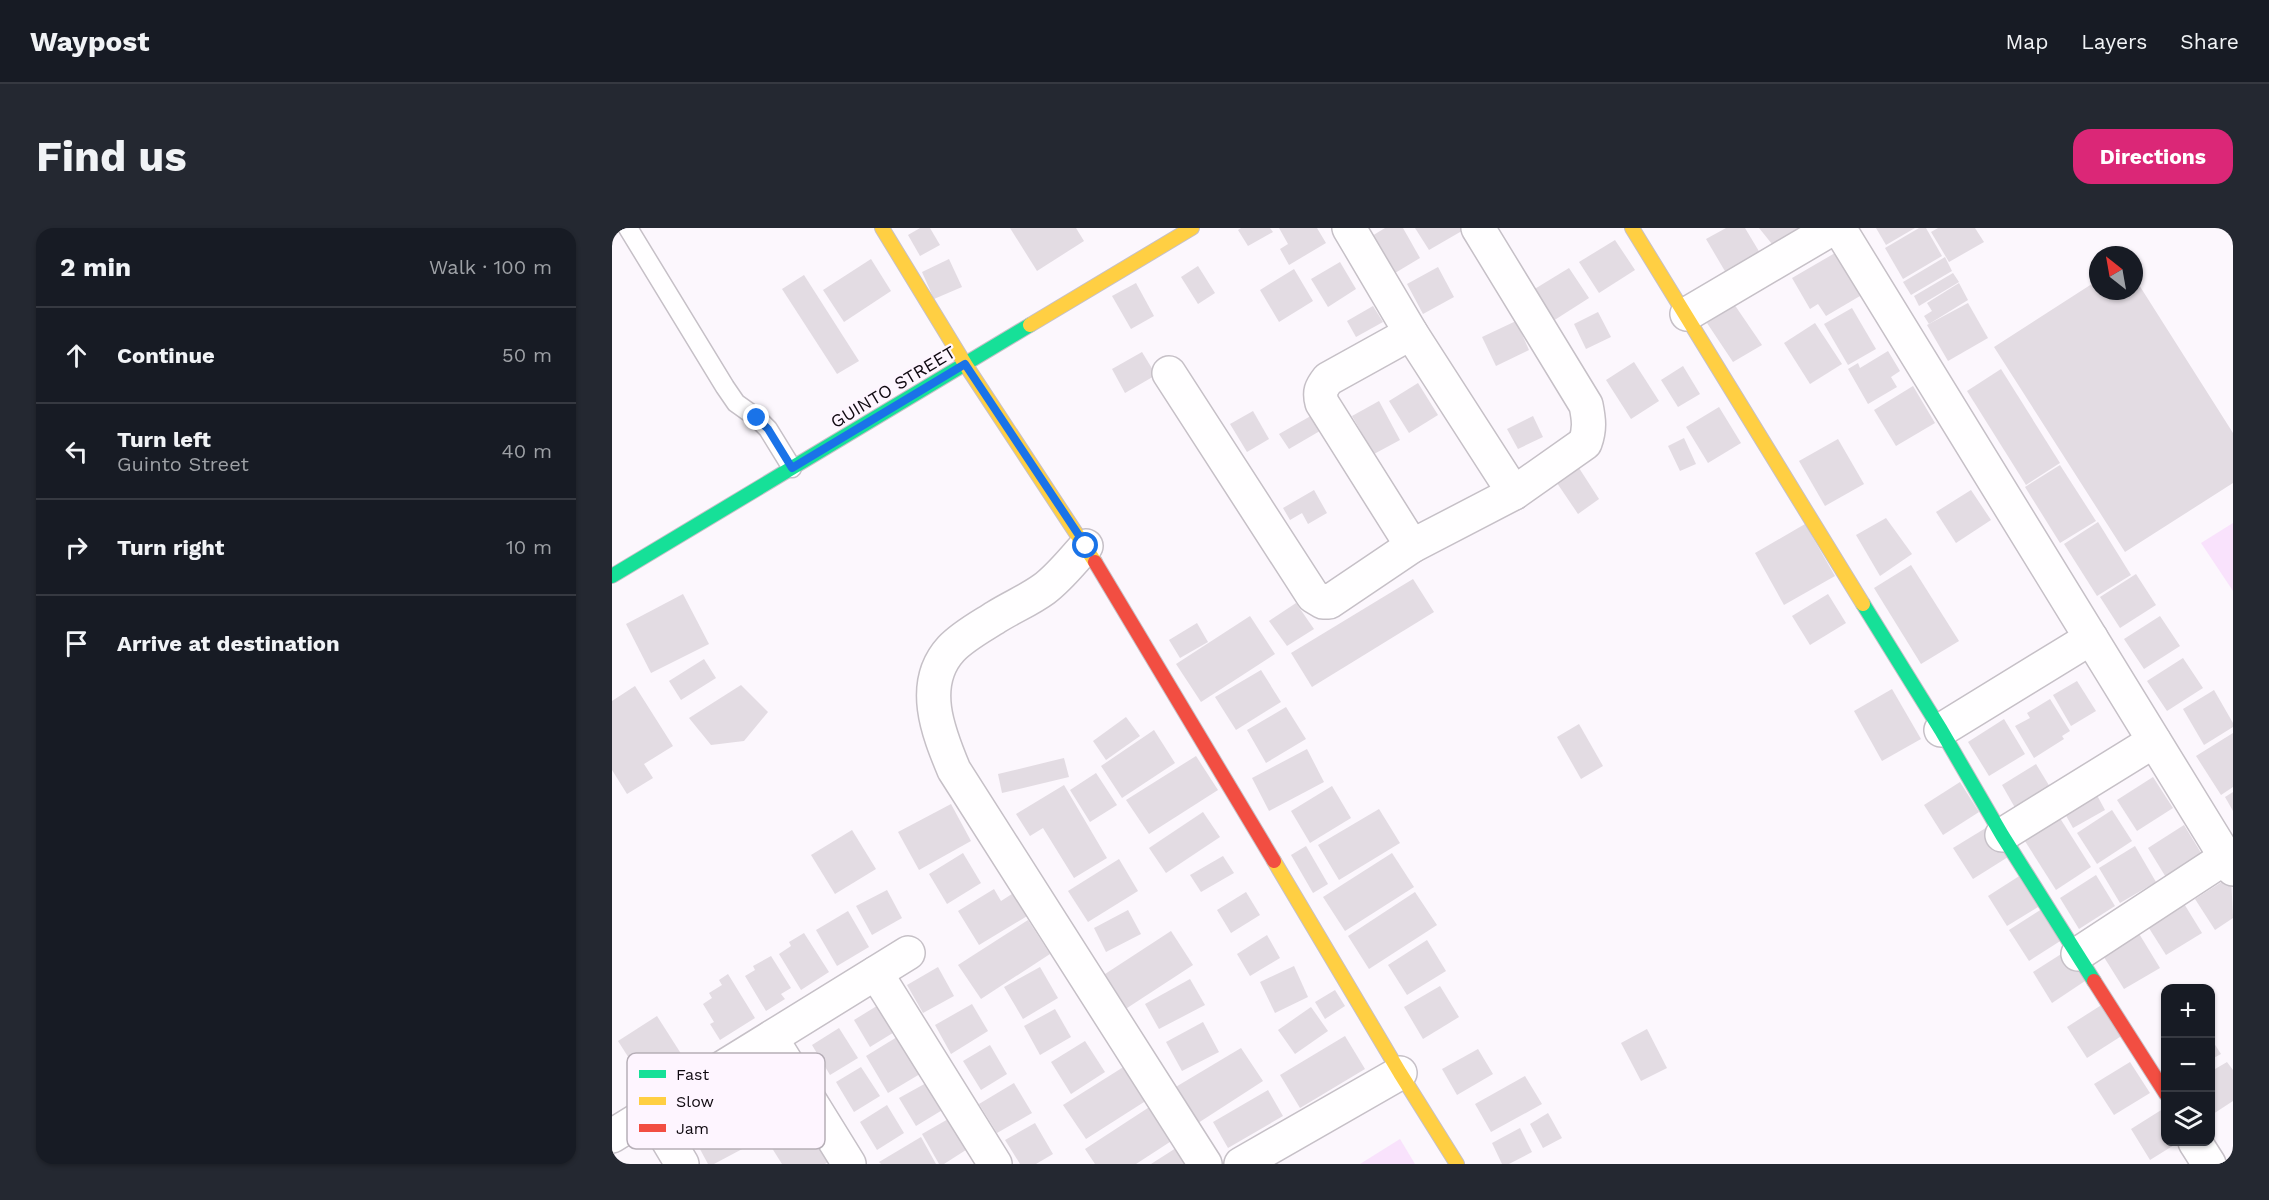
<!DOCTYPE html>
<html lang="en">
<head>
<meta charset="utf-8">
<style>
	body { margin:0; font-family:"Work Sans",sans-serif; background:#242831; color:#f1f3f6 }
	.controls { position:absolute; right:18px; bottom:18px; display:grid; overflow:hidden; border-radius:12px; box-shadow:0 2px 4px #0004 }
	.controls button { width:54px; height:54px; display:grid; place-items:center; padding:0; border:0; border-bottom:2px solid #363941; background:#171b24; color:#f1f3f6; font:30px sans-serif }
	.compass { position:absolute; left:1477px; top:18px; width:54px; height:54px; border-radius:50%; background:#171b24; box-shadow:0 2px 4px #0004; rotate:329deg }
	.stop { position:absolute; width:18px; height:18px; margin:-14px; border:4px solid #1a73e8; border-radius:50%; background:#fff }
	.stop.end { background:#1a73e8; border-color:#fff; box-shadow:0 2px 6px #0008 }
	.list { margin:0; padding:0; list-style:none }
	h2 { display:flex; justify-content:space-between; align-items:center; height:78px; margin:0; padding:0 24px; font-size:26px }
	h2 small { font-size:20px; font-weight:400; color:#9ea1a6 }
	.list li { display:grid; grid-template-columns:39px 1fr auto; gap:18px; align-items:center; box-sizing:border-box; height:96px; padding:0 24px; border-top:2px solid #363941 }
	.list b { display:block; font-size:22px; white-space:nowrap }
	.list p { margin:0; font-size:20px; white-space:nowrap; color:#9ea1a6 }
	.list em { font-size:20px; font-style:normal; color:#9ea1a6 }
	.icon { flex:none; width:33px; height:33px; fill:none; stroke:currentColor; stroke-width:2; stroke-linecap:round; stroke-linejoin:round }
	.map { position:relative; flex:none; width:1621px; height:936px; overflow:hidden; border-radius:18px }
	header { display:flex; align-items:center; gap:36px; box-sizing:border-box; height:84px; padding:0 30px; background:#171b24; border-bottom:2px solid #363941 }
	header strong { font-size:28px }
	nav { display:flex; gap:33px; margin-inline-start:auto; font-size:21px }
	.intro { display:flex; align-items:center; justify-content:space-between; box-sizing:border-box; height:144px; padding:0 36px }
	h1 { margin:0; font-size:42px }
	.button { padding:15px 27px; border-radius:18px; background:#db2777; color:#fff; font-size:21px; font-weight:700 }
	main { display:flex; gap:36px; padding:0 36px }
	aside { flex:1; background:#171b24; border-radius:18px; box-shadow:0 2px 4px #0004 }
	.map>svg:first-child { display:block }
	.green { fill:#f9e2fc }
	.building { fill:#e3dce3 }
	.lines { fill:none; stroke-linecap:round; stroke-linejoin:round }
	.lane-casing { stroke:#c6c0c7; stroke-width:21 }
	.street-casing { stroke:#c6c0c7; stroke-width:36 }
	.fast-casing { stroke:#c6c0c7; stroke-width:16 }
	.slow-casing { stroke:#c6c0c7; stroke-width:16 }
	.jam-casing { stroke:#c6c0c7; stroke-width:16 }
	.lane { stroke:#fffeff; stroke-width:18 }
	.street { stroke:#fffeff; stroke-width:33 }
	.fast { stroke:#16e098; stroke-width:14 }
	.slow { stroke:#ffcf43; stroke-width:14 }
	.jam { stroke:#f24e42; stroke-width:14 }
	.route { stroke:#1a73e8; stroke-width:8 }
	.labels { text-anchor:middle; stroke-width:4.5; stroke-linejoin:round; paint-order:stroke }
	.street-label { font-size:18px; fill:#0f0910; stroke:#fef5ff }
	.key { fill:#fef5ff; stroke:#b6aeb7; stroke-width:1.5 }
	.key-label { font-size:16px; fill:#0f0910 }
</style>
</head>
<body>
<header>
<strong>Waypost</strong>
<nav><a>Map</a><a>Layers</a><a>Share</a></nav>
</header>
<div class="intro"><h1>Find us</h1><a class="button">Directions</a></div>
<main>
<aside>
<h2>2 min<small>Walk · 100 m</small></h2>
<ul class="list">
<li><svg class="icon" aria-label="ahead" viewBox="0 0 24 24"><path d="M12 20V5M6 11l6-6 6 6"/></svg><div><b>Continue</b></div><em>50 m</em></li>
<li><svg class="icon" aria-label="left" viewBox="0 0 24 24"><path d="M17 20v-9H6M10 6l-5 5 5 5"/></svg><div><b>Turn left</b><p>Guinto Street</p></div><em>40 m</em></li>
<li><svg class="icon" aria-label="right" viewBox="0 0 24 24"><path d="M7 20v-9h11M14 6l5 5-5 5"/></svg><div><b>Turn right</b></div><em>10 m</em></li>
<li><svg class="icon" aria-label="arrive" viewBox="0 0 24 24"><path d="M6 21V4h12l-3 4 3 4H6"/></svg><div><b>Arrive at destination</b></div></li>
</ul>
</aside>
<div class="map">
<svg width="1621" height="936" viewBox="0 0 1621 936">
	<rect width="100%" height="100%" fill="#fcf7fd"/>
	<g class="green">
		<path d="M 1621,295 L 1621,363 L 1589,315 Z"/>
		<path d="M 788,911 L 803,936 L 748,936 Z"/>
	</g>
	<g class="building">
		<path d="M 308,0 L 318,0 L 328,17 L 308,28 L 296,7 Z"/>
		<path d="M 398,0 L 464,0 L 472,13 L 425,43 Z"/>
		<path d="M 629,0 L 658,0 L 661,4 L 636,18 L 626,2 Z"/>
		<path d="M 667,0 L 705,0 L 714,15 L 677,37 L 668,21 L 676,16 Z"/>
		<path d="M 773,0 L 791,0 L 808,30 L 778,48 L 755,11 Z"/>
		<path d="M 803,0 L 855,0 L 817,22 Z"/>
		<path d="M 1114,0 L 1133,0 L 1151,30 L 1117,50 L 1094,11 Z"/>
		<path d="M 1147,0 L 1190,0 L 1164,21 Z"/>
		<path d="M 1264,0 L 1303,0 L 1274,17 Z"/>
		<path d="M 1307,0 L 1314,0 L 1330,28 L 1291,51 L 1273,20 Z"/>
		<path d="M 1326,0 L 1363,0 L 1372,14 L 1337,34 L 1319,4 Z"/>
		<path d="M 1003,12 L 1023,42 L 987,65 L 967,34 Z"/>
		<path d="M 1223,25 L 1248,68 L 1214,88 L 1206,76 L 1198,81 L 1180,50 Z"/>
		<path d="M 1333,29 L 1340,43 L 1299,67 L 1291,54 Z"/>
		<path d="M 259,31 L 279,63 L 232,94 L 211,62 Z"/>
		<path d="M 337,31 L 350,59 L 322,71 L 310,44 Z"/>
		<path d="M 728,34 L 744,61 L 716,79 L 699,51 Z"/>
		<path d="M 586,38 L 603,65 L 586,76 L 569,49 Z"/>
		<path d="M 826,39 L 842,69 L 811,86 L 795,56 Z"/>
		<path d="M 957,40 L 977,70 L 941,93 L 921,62 Z"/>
		<path d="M 682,41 L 701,73 L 667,94 L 648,62 Z"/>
		<path d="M 1341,45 L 1347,54 L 1307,78 L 1302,68 Z"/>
		<path d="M 192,47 L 247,133 L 225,146 L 170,61 Z"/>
		<path d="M 1522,49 L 1621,205 L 1621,255 L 1513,324 L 1382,119 L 1486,52 L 1486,63 L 1522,63 Z"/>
		<path d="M 524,55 L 542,88 L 519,101 L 500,68 Z"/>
		<path d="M 1347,55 L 1356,72 L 1317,96 L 1312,88 L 1320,83 L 1315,75 Z"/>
		<path d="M 1356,75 L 1376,110 L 1336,133 L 1315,97 Z"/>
		<path d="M 1122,76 L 1150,117 L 1121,134 L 1095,95 Z"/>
		<path d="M 761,78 L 771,94 L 744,109 L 735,93 Z"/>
		<path d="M 1240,80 L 1264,121 L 1236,137 L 1212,96 Z"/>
		<path d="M 986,84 L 999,109 L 974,121 L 962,96 Z"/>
		<path d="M 904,93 L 917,122 L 884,138 L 870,109 Z"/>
		<path d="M 1203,95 L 1230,136 L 1198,156 L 1172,115 Z"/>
		<path d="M 1276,123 L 1288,143 L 1279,149 L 1285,159 L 1256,176 L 1236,141 L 1246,135 L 1248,140 Z"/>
		<path d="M 530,124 L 544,147 L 513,165 L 500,141 Z"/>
		<path d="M 1022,134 L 1047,173 L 1019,191 L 994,152 Z"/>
		<path d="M 1071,138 L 1088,166 L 1066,179 L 1049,152 Z"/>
		<path d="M 1389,141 L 1448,235 L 1414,257 L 1355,163 Z"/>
		<path d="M 806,155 L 826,187 L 797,205 L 777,173 Z"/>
		<path d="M 1301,158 L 1323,195 L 1284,218 L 1262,182 Z"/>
		<path d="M 767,173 L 788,212 L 762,226 L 740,188 Z"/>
		<path d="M 1107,179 L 1129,215 L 1096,235 L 1074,199 Z"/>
		<path d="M 641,183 L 657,211 L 635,224 L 618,196 Z"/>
		<path d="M 704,185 L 713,200 L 677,221 L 667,206 Z"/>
		<path d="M 921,188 L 931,209 L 906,221 L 895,201 Z"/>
		<path d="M 1072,210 L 1084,236 L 1068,243 L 1056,218 Z"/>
		<path d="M 1226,211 L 1252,256 L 1213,278 L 1187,233 Z"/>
		<path d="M 1448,237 L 1484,293 L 1448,315 L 1413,259 Z"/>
		<path d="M 967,240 L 987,271 L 966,286 L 945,255 Z"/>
		<path d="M 702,262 L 715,285 L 696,296 L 690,285 L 678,292 L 671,280 Z"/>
		<path d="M 1359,262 L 1379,292 L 1344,315 L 1324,284 Z"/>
		<path d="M 1274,290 L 1300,326 L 1268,348 L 1244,307 Z"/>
		<path d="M 1486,294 L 1519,347 L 1485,368 L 1452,316 Z"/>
		<path d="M 1193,296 L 1223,348 L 1172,377 L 1143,325 Z"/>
		<path d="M 1299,337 L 1347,413 L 1309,436 L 1262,360 Z"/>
		<path d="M 1524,346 L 1544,377 L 1508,400 L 1488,369 Z"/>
		<path d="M 801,351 L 822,384 L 700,459 L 679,425 Z"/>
		<path d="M 71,366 L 97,416 L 39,445 L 14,396 Z"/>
		<path d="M 1216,366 L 1234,395 L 1198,417 L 1180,388 Z"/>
		<path d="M 684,375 L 702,401 L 675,418 L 657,393 Z"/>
		<path d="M 638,388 L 663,426 L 589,474 L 564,436 Z"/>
		<path d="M 1548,388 L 1568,418 L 1532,441 L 1512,411 Z"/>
		<path d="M 585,395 L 596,414 L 568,430 L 557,412 Z"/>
		<path d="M 1571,430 L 1591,460 L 1555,483 L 1535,453 Z"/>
		<path d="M 92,431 L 104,450 L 69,472 L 57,453 Z"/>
		<path d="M 649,442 L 669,474 L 624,502 L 603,469 Z"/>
		<path d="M 1465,453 L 1484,483 L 1459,498 L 1441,467 Z"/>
		<path d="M 129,457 L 156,484 L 132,513 L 99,517 L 77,490 Z"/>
		<path d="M 23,458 L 61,518 L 32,536 L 41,550 L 15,566 L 0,542 L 0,473 Z"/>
		<path d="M 1280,461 L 1309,511 L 1270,533 L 1242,483 Z"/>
		<path d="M 1602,462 L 1621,495 L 1621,499 L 1592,517 L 1571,481 Z"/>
		<path d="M 1438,471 L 1458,503 L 1450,508 L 1452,511 L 1422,530 L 1403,498 L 1418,490 L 1415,485 Z"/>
		<path d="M 674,479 L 694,511 L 654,535 L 635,502 Z"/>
		<path d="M 514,489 L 528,508 L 494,532 L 481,513 Z"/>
		<path d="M 1392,491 L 1413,526 L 1377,548 L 1356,514 Z"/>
		<path d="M 967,496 L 991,538 L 969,551 L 945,509 Z"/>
		<path d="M 542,502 L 563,535 L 510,570 L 489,538 Z"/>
		<path d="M 1621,505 L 1621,559 L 1609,567 L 1584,528 Z"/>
		<path d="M 695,521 L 712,554 L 657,583 L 640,550 Z"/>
		<path d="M 584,528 L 606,562 L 537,606 L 514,572 Z"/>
		<path d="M 452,530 L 457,549 L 390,565 L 386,546 Z"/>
		<path d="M 1424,536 L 1441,564 L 1406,585 L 1390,557 Z"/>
		<path d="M 484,545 L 505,577 L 478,594 L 458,562 Z"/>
		<path d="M 1541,549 L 1561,580 L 1525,603 L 1505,572 Z"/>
		<path d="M 1348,554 L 1367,584 L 1331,607 L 1312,577 Z"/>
		<path d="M 452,557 L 495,630 L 462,650 L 431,600 L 418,608 L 404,586 Z"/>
		<path d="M 720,558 L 739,590 L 698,615 L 679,583 Z"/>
		<path d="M 1480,558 L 1493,582 L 1461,600 L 1448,577 Z"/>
		<path d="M 1621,564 L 1621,583 L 1613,569 Z"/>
		<path d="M 339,576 L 359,613 L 307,642 L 286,604 Z"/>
		<path d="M 767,581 L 788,615 L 727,652 L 706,617 Z"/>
		<path d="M 1500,582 L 1520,613 L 1485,636 L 1465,605 Z"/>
		<path d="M 591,584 L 608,609 L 554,645 L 537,620 Z"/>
		<path d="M 1446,587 L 1479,639 L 1444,662 L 1411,610 Z"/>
		<path d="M 1572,597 L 1591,628 L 1555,651 L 1536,620 Z"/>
		<path d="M 1377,598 L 1396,629 L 1361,651 L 1341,620 Z"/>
		<path d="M 240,602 L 264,641 L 223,666 L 199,627 Z"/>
		<path d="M 694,618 L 716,656 L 701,665 L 679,627 Z"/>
		<path d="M 1523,618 L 1544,654 L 1508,675 L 1487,640 Z"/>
		<path d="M 351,625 L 369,655 L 335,676 L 317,646 Z"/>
		<path d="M 780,625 L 802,659 L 733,703 L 711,669 Z"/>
		<path d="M 611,628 L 622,645 L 589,664 L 578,647 Z"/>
		<path d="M 507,631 L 526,663 L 476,694 L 456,663 Z"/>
		<path d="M 1412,645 L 1431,676 L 1395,698 L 1376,668 Z"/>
		<path d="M 1484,647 L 1503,678 L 1467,701 L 1448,670 Z"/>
		<path d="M 1619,648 L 1621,690 L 1603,702 L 1583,671 Z"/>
		<path d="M 382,661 L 389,673 L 403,664 L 417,687 L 367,717 L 346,683 Z"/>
		<path d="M 275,662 L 290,690 L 260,707 L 244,678 Z"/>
		<path d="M 634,664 L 648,687 L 619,705 L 605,682 Z"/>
		<path d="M 803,664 L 825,697 L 757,741 L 736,708 Z"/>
		<path d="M 1571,674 L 1590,705 L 1554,727 L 1535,697 Z"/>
		<path d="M 1433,679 L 1453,710 L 1417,733 L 1397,702 Z"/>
		<path d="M 516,682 L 529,706 L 494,724 L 482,700 Z"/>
		<path d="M 236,683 L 257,719 L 225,738 L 204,702 Z"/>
		<path d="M 416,692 L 438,726 L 369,771 L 346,737 Z"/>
		<path d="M 559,703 L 581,737 L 512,782 L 490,748 Z"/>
		<path d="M 1526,704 L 1548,740 L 1512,761 L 1490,726 Z"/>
		<path d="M 192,705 L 217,744 L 189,762 L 167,726 L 179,718 L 177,714 Z"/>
		<path d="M 655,707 L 668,730 L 638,748 L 625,726 Z"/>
		<path d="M 815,712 L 834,743 L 795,767 L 776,737 Z"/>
		<path d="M 1457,721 L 1476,751 L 1440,775 L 1421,744 Z"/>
		<path d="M 159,728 L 179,760 L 169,766 L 173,771 L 154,783 L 133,748 L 143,742 L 141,738 Z"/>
		<path d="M 682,738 L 696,769 L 663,785 L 648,754 Z"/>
		<path d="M 326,739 L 342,768 L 311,785 L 295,757 Z"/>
		<path d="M 428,739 L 446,770 L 411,791 L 392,759 Z"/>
		<path d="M 116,746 L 143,790 L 108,812 L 98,796 L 102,794 L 91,776 L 100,770 L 97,765 L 110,757 L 107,752 Z"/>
		<path d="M 578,751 L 593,777 L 547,801 L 533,776 Z"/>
		<path d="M 828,758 L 847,789 L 811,811 L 792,779 Z"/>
		<path d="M 723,762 L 733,778 L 713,791 L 703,774 Z"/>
		<path d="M 268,776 L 284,803 L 258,819 L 242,792 Z"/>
		<path d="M 360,776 L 376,803 L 339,826 L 323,797 Z"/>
		<path d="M 1491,776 L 1511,807 L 1475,830 L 1455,799 Z"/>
		<path d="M 699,779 L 716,803 L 683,826 L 666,802 Z"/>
		<path d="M 443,781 L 459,809 L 428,827 L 412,798 Z"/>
		<path d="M 45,788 L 82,846 L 43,871 L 6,813 Z"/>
		<path d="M 591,794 L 607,824 L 570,843 L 554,814 Z"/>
		<path d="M 227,800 L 246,830 L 218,847 L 200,817 Z"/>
		<path d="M 1035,801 L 1055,840 L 1029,853 L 1009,815 Z"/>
		<path d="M 733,808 L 753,841 L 688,880 L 668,847 Z"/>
		<path d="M 285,809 L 308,846 L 276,865 L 254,828 Z"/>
		<path d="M 1598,809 L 1609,826 L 1598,832 Z"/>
		<path d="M 473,813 L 493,844 L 459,866 L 439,834 Z"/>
		<path d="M 378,817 L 395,846 L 369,862 L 351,833 Z"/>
		<path d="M 629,820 L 651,853 L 583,897 L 557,863 Z"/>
		<path d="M 866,821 L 881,846 L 845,867 L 830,841 Z"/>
		<path d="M 521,833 L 543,867 L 474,911 L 451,877 Z"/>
		<path d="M 1518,834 L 1538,865 L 1502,887 L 1482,856 Z"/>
		<path d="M 1615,834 L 1621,842 L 1621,873 L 1598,888 L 1598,844 Z"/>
		<path d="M 249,839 L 268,868 L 242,884 L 224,854 Z"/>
		<path d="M 913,848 L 930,876 L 879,904 L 863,876 Z"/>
		<path d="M 316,854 L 332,881 L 304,898 L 287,870 Z"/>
		<path d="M 402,855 L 420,885 L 385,905 L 367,876 Z"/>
		<path d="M 656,862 L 671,888 L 616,920 L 601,894 Z"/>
		<path d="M 542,876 L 564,910 L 524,936 L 483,936 L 473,921 Z"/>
		<path d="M 275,877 L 292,905 L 265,922 L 248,894 Z"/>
		<path d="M 1554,879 L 1554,914 L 1567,914 L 1538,932 L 1519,901 Z"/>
		<path d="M 936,885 L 950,910 L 931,920 L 918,896 Z"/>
		<path d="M 119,890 L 134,919 L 102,936 L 96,936 L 82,910 Z"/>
		<path d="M 338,890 L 357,920 L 332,936 L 327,936 L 310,906 Z"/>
		<path d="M 202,892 L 226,928 L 213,936 L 170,936 L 158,917 Z"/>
		<path d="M 423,895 L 441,926 L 424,936 L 408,936 L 393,912 Z"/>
		<path d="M 908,900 L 920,924 L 897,936 L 890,936 L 880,915 Z"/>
		<path d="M 309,909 L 324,936 L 269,936 L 267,934 Z"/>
		<path d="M 564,920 L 575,936 L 539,936 Z"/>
	</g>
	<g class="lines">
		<defs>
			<path id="lane" d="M 16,0 L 113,159 L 124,175 L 145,190 L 156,201 L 180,240"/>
			<g id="street">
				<path d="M 737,0 L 799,105 L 902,265"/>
				<path d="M 1227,0 L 1621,641"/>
				<path d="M 1075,86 L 1221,0"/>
				<path d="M 799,105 L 716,151 C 709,160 707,164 710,175 L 800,318"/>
				<path d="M 557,145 L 701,368 L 711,374 L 717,374 L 800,318 L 902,265 L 973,215 C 978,201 977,192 974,177 L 866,0"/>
				<path d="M 474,318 C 460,333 448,349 432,361 C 417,372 400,379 384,389 C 370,398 351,408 339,421 C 307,456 326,504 342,542 L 593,936"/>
				<path d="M 1329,502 L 1479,410"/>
				<path d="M 1390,607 L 1542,513"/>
				<path d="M 1466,726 L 1614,629"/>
				<path d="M 264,745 L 383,936"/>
				<path d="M 159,810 L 237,936"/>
				<path d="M 39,884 L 70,936"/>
				<path d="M 0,908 L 296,725"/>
				<path d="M 1583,914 L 1597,936"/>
				<path d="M 629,936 L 788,845"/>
			</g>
			<g id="fast">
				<path d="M 0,348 L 418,97"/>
				<path d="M 1251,376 L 1329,502 L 1390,607 L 1482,753"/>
			</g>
			<g id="slow">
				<path d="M 270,0 L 353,136 L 483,334"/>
				<path d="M 1020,0 L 1251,376"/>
				<path d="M 418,97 L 580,0"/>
				<path d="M 662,633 L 788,845 L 845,936"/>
			</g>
			<g id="jam">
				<path d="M 483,334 L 662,633"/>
				<path d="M 1482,753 L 1554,866"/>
			</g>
		</defs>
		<use href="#lane" class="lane-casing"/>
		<use href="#street" class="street-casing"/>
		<use href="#fast" class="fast-casing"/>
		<use href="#slow" class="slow-casing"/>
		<use href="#jam" class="jam-casing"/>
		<use href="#lane" class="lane"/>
		<use href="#street" class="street"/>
		<use href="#fast" class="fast"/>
		<use href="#slow" class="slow"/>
		<use href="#jam" class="jam"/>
	</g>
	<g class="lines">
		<path class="route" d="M 145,190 L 156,201 L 180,240 L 353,136 L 474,318"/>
	</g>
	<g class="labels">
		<g class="street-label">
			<text transform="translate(281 159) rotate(-31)" y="6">GUINTO STREET</text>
		</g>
	</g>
	<rect x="15" y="825" width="198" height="96" rx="9" class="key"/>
	<rect x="27" y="842" width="27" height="8" fill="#16e098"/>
	<rect x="27" y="869" width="27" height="8" fill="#ffcf43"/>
	<rect x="27" y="896" width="27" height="8" fill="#f24e42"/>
	<g class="key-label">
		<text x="64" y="852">Fast</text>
		<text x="64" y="879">Slow</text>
		<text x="64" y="906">Jam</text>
	</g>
</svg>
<div class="controls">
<button>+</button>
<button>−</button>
<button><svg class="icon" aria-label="layers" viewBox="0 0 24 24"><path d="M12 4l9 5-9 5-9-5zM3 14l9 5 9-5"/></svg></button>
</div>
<svg class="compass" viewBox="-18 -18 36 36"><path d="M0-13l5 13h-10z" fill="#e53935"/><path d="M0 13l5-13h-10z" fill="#9ea1a6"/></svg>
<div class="stop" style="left:474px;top:318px"></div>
<div class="stop end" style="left:145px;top:190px"></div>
</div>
</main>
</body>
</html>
